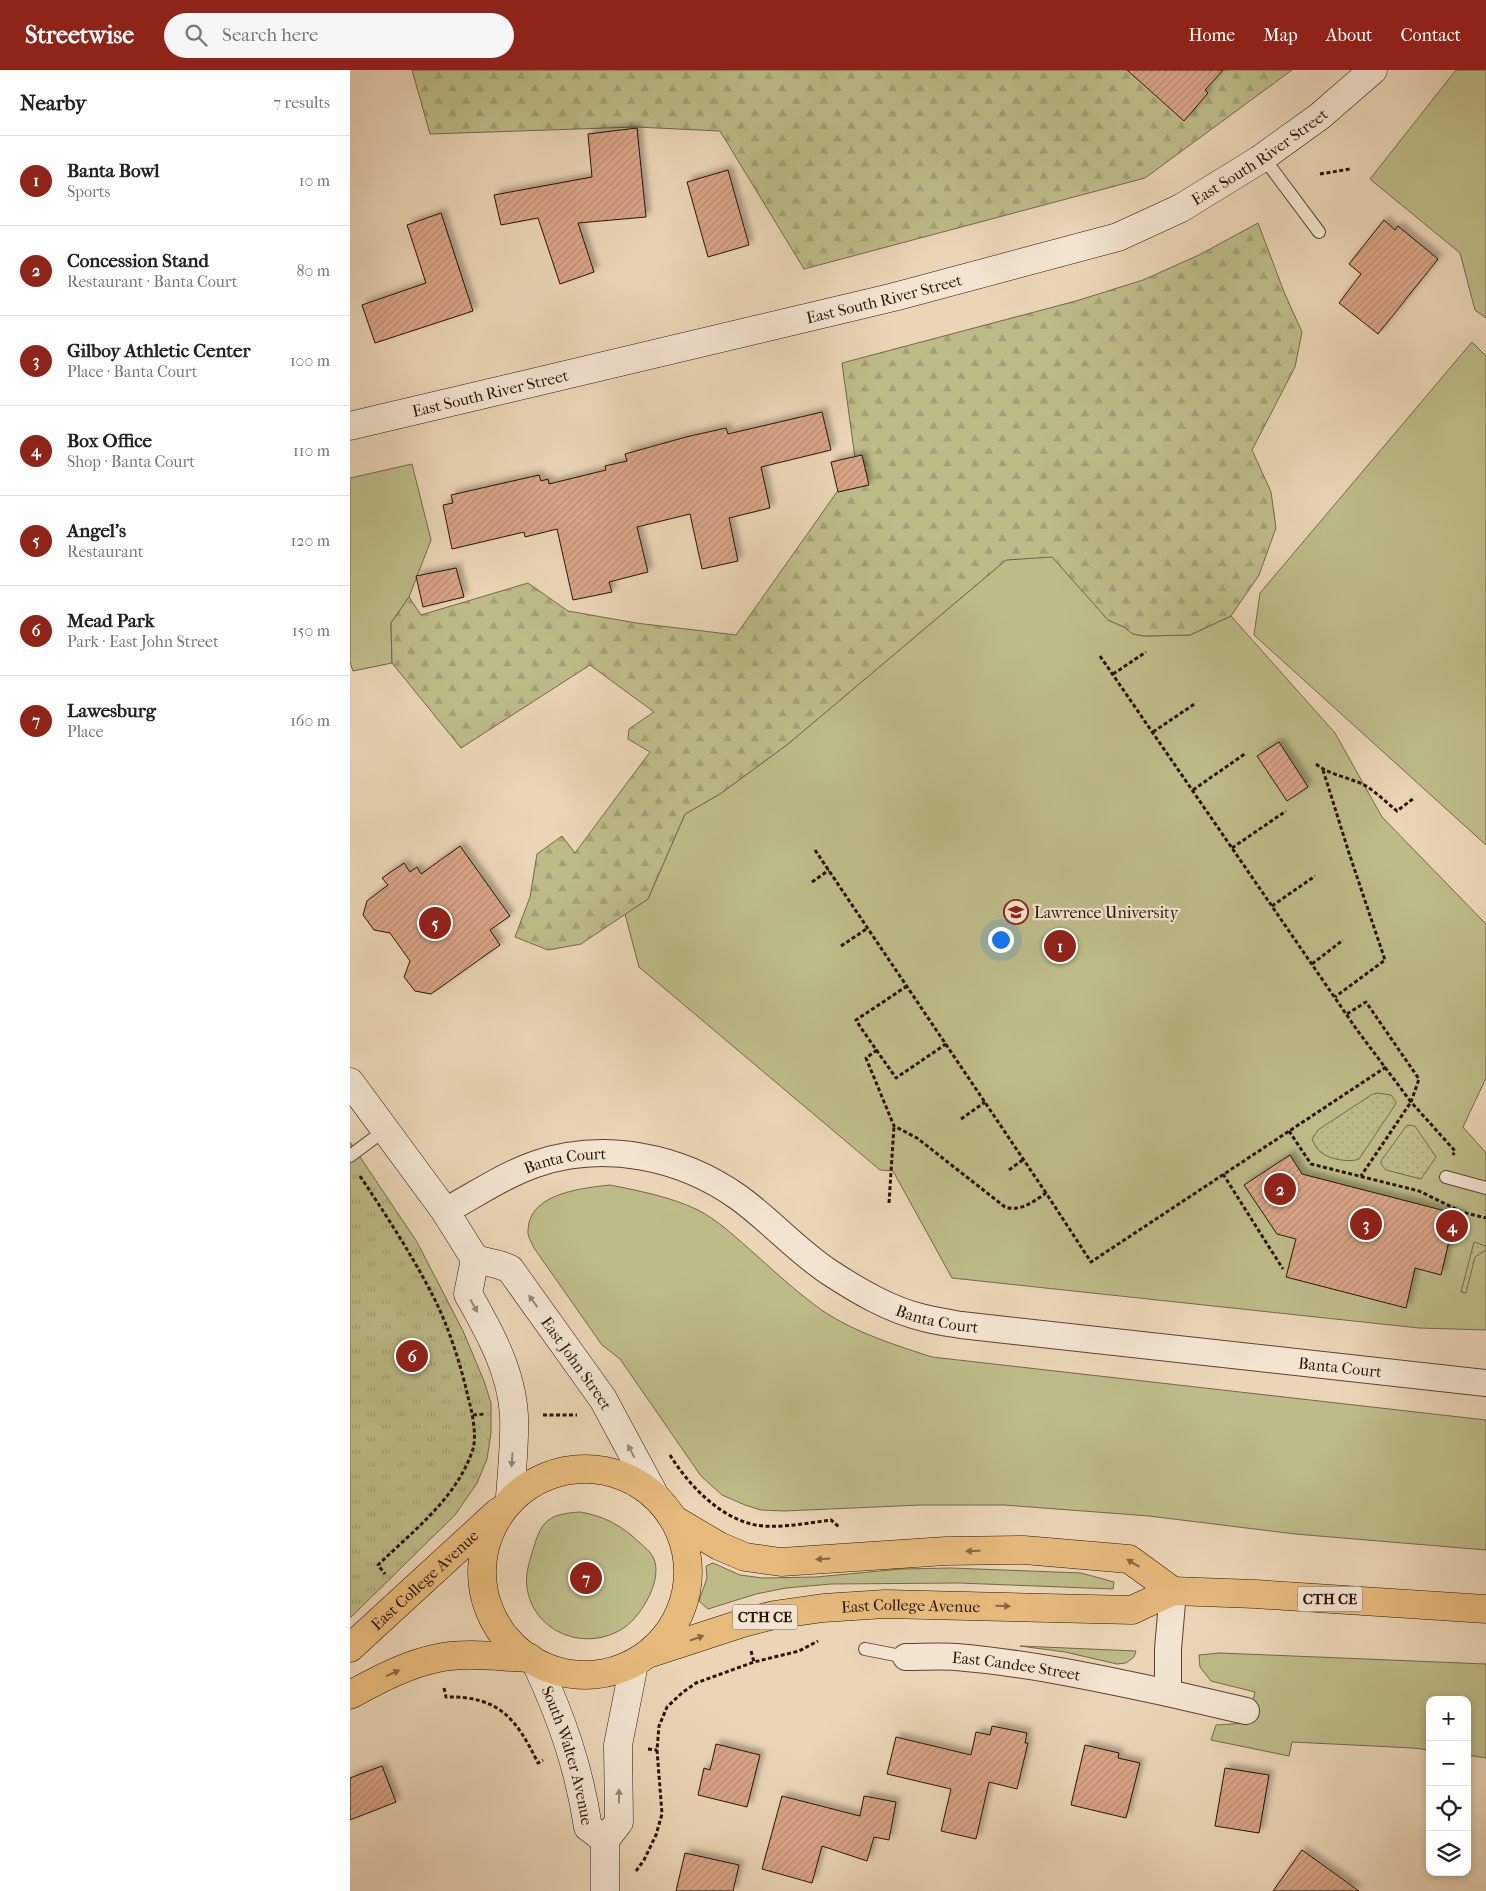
<!DOCTYPE html>
<html lang="en">
<head>
<meta charset="utf-8">
<style>
	body { margin:0; font-family:"IM FELL French Canon",serif; background:#f6f6f6; color:#222 }
	.controls { position:absolute; right:15px; bottom:15px; display:grid; overflow:hidden; border-radius:10px; box-shadow:0 2px 8px #0003 }
	.controls button { width:45px; height:45px; display:grid; place-items:center; padding:0; border:0; border-bottom:1px solid #e0e0e0; background:#fff; color:#222; font:25px sans-serif }
	.you { position:absolute; left:650px; top:869px; width:18px; height:18px; margin:-12px; border:4px solid #fff; border-radius:50%; background:#1a73e8; box-shadow:0 0 0 8px #1a73e833 }
	.badge { display:grid; place-items:center; width:32px; height:32px; border-radius:50%; background:#8f2418; color:#fff; font-size:16px; font-weight:700 }
	.pin { position:absolute; translate:-50% -50%; border:2px solid #fff; box-shadow:0 1px 5px #0006 }
	.list { margin:0; padding:0; list-style:none }
	h2 { display:flex; justify-content:space-between; align-items:center; height:65px; margin:0; padding:0 20px; font-size:21px }
	h2 small { font-size:16px; font-weight:400; color:#767676 }
	.list li { display:grid; grid-template-columns:32px 1fr auto; gap:15px; align-items:center; box-sizing:border-box; height:90px; padding:0 20px; border-top:1px solid #e0e0e0 }
	.list b { display:block; font-size:19px; white-space:nowrap }
	.list p { margin:0; font-size:16px; white-space:nowrap; color:#767676 }
	.list em { font-size:16px; font-style:normal; color:#767676 }
	.icon { flex:none; width:28px; height:28px; fill:none; stroke:currentColor; stroke-width:2; stroke-linecap:round; stroke-linejoin:round }
	.map { position:relative; flex:none; width:1136px; height:1821px; overflow:hidden }
	header { display:flex; align-items:center; gap:30px; box-sizing:border-box; height:70px; padding:0 25px; background:#8f2418; color:#fff }
	header strong { font-size:24px }
	nav { display:flex; gap:28px; margin-inline-start:auto; font-size:18px }
	.search { width:350px; height:45px; background:#f6f6f6; display:flex; align-items:center; gap:12px; box-sizing:border-box; padding:0 18px; border-radius:28px; color:#767676; font-size:19px }
	main { display:flex }
	aside { flex:1; background:#fff }
	.map>svg:first-child { display:block }
	.grass { fill:#bdbc89; stroke:#736847 }
	.forest { fill:url(#forest-firs); stroke:#736847 }
	.park { fill:url(#park-tufts); stroke:#736847 }
	.garden { fill:url(#garden-dots); stroke:#736847 }
	.building { fill:url(#building-hatch); stroke:#291405; filter:url(#shadow) }
	.lines { fill:none; stroke-linecap:round; stroke-linejoin:round }
	.lane-casing { stroke:#5a4431; stroke-width:14 }
	.street-casing { stroke:#5a4431; stroke-width:28 }
	.secondary-casing { stroke:#291405; stroke-width:29 }
	.primary-casing { stroke:#291405; stroke-width:29 }
	.path { stroke:#291405; stroke-width:3; stroke-dasharray:4 2.5; stroke-linecap:butt }
	.lane { stroke:#f2e4d0; stroke-width:12 }
	.street { stroke:#f2e4d0; stroke-width:26 }
	.secondary { stroke:#f2e4d0; stroke-width:28 }
	.primary { stroke:#e6ba7b; stroke-width:28 }
	.oneway { fill:#988675 }
	.oneway2 { fill:#886740 }
	.labels { text-anchor:middle; stroke-width:4.5; stroke-linejoin:round; paint-order:stroke }
	.shield { fill:#f2e4d0; stroke:#655242; stroke-width:1 }
	.shield-label { font-size:15px; font-weight:bold; fill:#291405 }
	.street-label { font-size:16px; fill:#291405; stroke:#f2e4d0 }
	.poi-label { font-size:16px; fill:#291405; stroke:#f2e4d0; text-anchor:start }
</style>
</head>
<body>
<header>
<strong>Streetwise</strong>
<div class="search"><svg class="icon" aria-label="search" viewBox="0 0 24 24"><circle cx="10" cy="10" r="6"/><path d="M15 15l6 6"/></svg>Search here</div>
<nav><a>Home</a><a>Map</a><a>About</a><a>Contact</a></nav>
</header>
<main>
<aside>
<h2>Nearby<small>7 results</small></h2>
<ul class="list">
<li><span class="badge">1</span><div><b>Banta Bowl</b><p>Sports</p></div><em>10 m</em></li>
<li><span class="badge">2</span><div><b>Concession Stand</b><p>Restaurant · Banta Court</p></div><em>80 m</em></li>
<li><span class="badge">3</span><div><b>Gilboy Athletic Center</b><p>Place · Banta Court</p></div><em>100 m</em></li>
<li><span class="badge">4</span><div><b>Box Office</b><p>Shop · Banta Court</p></div><em>110 m</em></li>
<li><span class="badge">5</span><div><b>Angel's</b><p>Restaurant</p></div><em>120 m</em></li>
<li><span class="badge">6</span><div><b>Mead Park</b><p>Park · East John Street</p></div><em>150 m</em></li>
<li><span class="badge">7</span><div><b>Lawesburg</b><p>Place</p></div><em>160 m</em></li>
</ul>
</aside>
<div class="map">
<svg width="1136" height="1821" viewBox="0 0 1136 1821">
	<defs>
		<pattern id="forest-firs" width="22" height="20" patternUnits="userSpaceOnUse" patternTransform="scale(1.25)"><rect width="22" height="20" fill="#bdbc89"/><path d="M5 1l3.5 6h-7zM16 11l3.5 6h-7z" fill="#a2a175"/></pattern>
		<pattern id="park-tufts" width="24" height="20" patternUnits="userSpaceOnUse" patternTransform="scale(1.25)"><rect width="24" height="20" fill="#bdbc89"/><path d="M3 7l-1-3M5 7V3M7 7l1-3M15 17l-1-3M17 17v-4M19 17l1-3" fill="none" stroke="#a2a175"/></pattern>
		<pattern id="garden-dots" width="8" height="8" patternUnits="userSpaceOnUse" patternTransform="scale(1.25)"><rect width="8" height="8" fill="#bdbc89"/><path d="M2 2h.1M6 6h.1" fill="none" stroke="#a2a175" stroke-width="1.8" stroke-linecap="round"/></pattern>
		<pattern id="building-hatch" width="6" height="6" patternUnits="userSpaceOnUse" patternTransform="scale(1.25)"><rect width="6" height="6" fill="#d9a587"/><path d="M-1 1l2-2M0 6l6-6M5 7l2-2" fill="none" stroke="#ba8d73"/></pattern>
		<filter id="shadow"><feDropShadow dx="4.5" dy="-4.5" stdDeviation="2.5" flood-color="#0004"/></filter>
	</defs>
	<rect width="100%" height="100%" fill="#ebd5b6"/>
	<filter id="stains"><feTurbulence type="fractalNoise" baseFrequency=".004" numOctaves="4"/><feColorMatrix values="0 0 0 0 .2 0 0 0 0 .09 0 0 0 0 .02 0 0 0 .5 -.17"/></filter>
	<radialGradient id="worn" r=".72"><stop offset=".6" stop-color="#630" stop-opacity="0"/><stop offset="1" stop-color="#630" stop-opacity=".3"/></radialGradient>
	<g class="grass">
		<path d="M 1106,0 L 1136,0 L 1136,248 L 1125,240 L 1110,183 L 1020,109 Z"/>
		<path d="M 1122,272 L 1136,286 L 1136,775 L 904,565 L 910,523 Z"/>
		<path d="M 62,394 L 81,470 L 59,527 L 41,553 L 42,593 L 3,601 L 0,592 L 0,408 Z"/>
		<path d="M 702,486 L 758,550 L 774,557 L 783,564 L 794,566 L 840,565 L 881,546 L 985,663 L 1032,747 L 1136,854 L 1136,1008 L 1113,1057 L 1136,1083 L 1136,1260 L 1069,1258 L 602,1208 L 543,1101 L 530,1100 L 289,897 L 275,844 L 298,829 L 335,744 L 370,724 L 438,674 L 656,490 Z"/>
		<path d="M 260,1115 C 290,1121 321,1127 348,1140 C 367,1150 382,1164 397,1177 C 422,1199 446,1222 473,1241 C 506,1263 545,1275 582,1287 L 1136,1350 L 1136,1480 L 945,1464 L 799,1446 L 654,1435 L 570,1435 L 434,1441 L 411,1440 L 395,1435 L 372,1425 L 351,1406 L 270,1289 L 252,1275 L 184,1178 C 182,1173 177,1166 178,1160 C 179,1123 233,1118 260,1115 Z"/>
		<path d="M 230,1442 C 255,1446 272,1456 290,1473 C 294,1477 300,1481 303,1487 C 314,1508 292,1545 275,1557 C 238,1583 184,1564 177,1518 C 175,1505 179,1493 183,1480 C 191,1451 198,1444 230,1442 Z"/>
		<path d="M 363,1493 L 390,1505 L 413,1508 L 466,1507 L 551,1499 L 601,1498 L 731,1503 L 764,1512 L 763,1519 L 609,1513 L 481,1514 L 436,1518 L 406,1524 L 358,1539 L 349,1531 L 357,1508 L 356,1496 Z"/>
		<path d="M 670,1576 L 786,1581 L 784,1587 L 776,1593 L 767,1594 L 715,1582 Z"/>
		<path d="M 870,1583 L 1136,1594 L 1136,1688 L 1117,1685 L 1117,1630 L 1080,1630 L 1080,1680 L 1063,1678 L 942,1672 L 939,1686 L 861,1670 L 866,1655 L 898,1653 L 905,1622 L 861,1611 L 850,1597 L 849,1585 Z"/>
	</g>
	<g class="forest">
		<path d="M 62,0 L 942,0 L 795,108 L 454,199 L 370,61 L 286,57 L 80,64 Z"/>
		<path d="M 908,153 L 934,222 L 952,262 L 945,297 L 902,380 L 921,422 L 926,458 L 909,505 L 881,546 L 840,565 L 794,566 L 783,564 L 774,557 L 758,550 L 702,487 L 656,490 L 438,674 L 370,724 L 335,744 L 298,829 L 231,874 L 198,880 L 165,867 L 180,827 L 187,784 L 212,766 L 225,783 L 300,682 L 278,669 L 279,659 L 304,642 L 240,595 L 111,678 L 42,593 L 41,553 L 59,527 L 71,545 L 178,513 L 218,541 L 286,553 L 386,565 L 506,395 L 492,293 L 726,231 L 793,210 L 849,185 Z"/>
	</g>
	<path class="park" d="M 0,1072 L 67,1172 L 113,1261 L 134,1311 L 141,1333 L 141,1363 L 137,1389 L 127,1413 L 105,1445 L 0,1548 Z"/>
	<g class="garden">
		<path d="M 1027,1023 L 1041,1025 L 1046,1032 L 1045,1035 L 1009,1089 C 1000,1093 979,1089 972,1083 C 967,1080 965,1075 962,1069 L 968,1060 L 1021,1025 Z"/>
		<path d="M 1057,1055 L 1065,1056 L 1086,1087 L 1071,1109 L 1036,1100 L 1031,1094 L 1031,1091 Z"/>
		<path d="M 1124,1172 L 1136,1176 L 1136,1180 L 1125,1187 L 1116,1223 L 1111,1222 Z"/>
	</g>
	<g class="building">
		<path d="M 777,0 L 873,0 L 855,20 L 858,23 L 834,51 Z"/>
		<path d="M 287,58 L 296,147 L 228,153 L 244,202 L 210,214 L 188,148 L 151,155 L 144,125 L 242,107 L 238,64 Z"/>
		<path d="M 378,100 L 399,175 L 358,187 L 337,112 Z"/>
		<path d="M 91,143 L 123,241 L 25,273 L 12,235 L 76,213 L 57,155 Z"/>
		<path d="M 1034,150 L 1045,160 L 1048,156 L 1088,189 L 1028,264 L 989,233 L 1011,204 L 999,194 Z"/>
		<path d="M 472,342 L 481,380 L 411,397 L 420,438 L 379,448 L 388,491 L 352,499 L 340,444 L 287,457 L 298,502 L 259,512 L 262,522 L 223,530 L 207,459 L 175,467 L 174,462 L 102,479 L 93,435 L 103,433 L 101,425 L 189,405 L 191,411 L 198,409 L 199,414 L 256,400 L 255,396 L 277,391 L 275,384 L 336,367 L 376,358 L 378,364 Z"/>
		<path d="M 512,385 L 519,415 L 488,422 L 481,392 Z"/>
		<path d="M 106,498 L 114,527 L 73,537 L 66,506 Z"/>
		<path d="M 929,672 L 958,717 L 937,731 L 907,686 Z"/>
		<path d="M 110,776 L 160,846 L 140,860 L 150,875 L 81,924 L 65,921 L 54,907 L 60,891 L 40,863 L 24,860 L 13,845 L 17,831 L 38,815 L 32,808 L 54,793 L 60,802 L 67,797 L 71,804 Z"/>
		<path d="M 940,1085 L 952,1104 L 1111,1145 L 1106,1168 L 1100,1167 L 1091,1205 L 1065,1198 L 1056,1238 L 936,1207 L 946,1169 L 927,1164 L 894,1115 Z"/>
		<path d="M 642,1656 L 677,1663 L 675,1673 L 678,1673 L 667,1719 L 639,1712 L 626,1769 L 591,1761 L 601,1719 L 537,1704 L 546,1667 L 621,1685 L 626,1662 L 640,1665 Z"/>
		<path d="M 366,1674 L 410,1685 L 397,1737 L 348,1725 L 354,1698 L 360,1700 Z"/>
		<path d="M 735,1675 L 769,1683 L 768,1688 L 790,1693 L 776,1748 L 721,1735 Z"/>
		<path d="M 32,1696 L 46,1732 L 0,1750 L 0,1708 Z"/>
		<path d="M 875,1698 L 919,1705 L 909,1763 L 865,1756 Z"/>
		<path d="M 432,1726 L 510,1746 L 514,1726 L 546,1732 L 539,1770 L 524,1767 L 517,1791 L 472,1776 L 462,1813 L 412,1799 Z"/>
		<path d="M 952,1780 L 1009,1821 L 923,1821 Z"/>
		<path d="M 335,1783 L 389,1795 L 383,1821 L 326,1821 Z"/>
	</g>
	<g class="lines">
		<defs>
			<g id="lane">
				<path d="M 913,87 L 969,162"/>
				<path d="M 0,1086 L 35,1060"/>
				<path d="M 1096,1107 L 1136,1118"/>
				<path d="M 515,1579 L 556,1587"/>
			</g>
			<g id="street">
				<path id="s1" d="M 95,1141 C 125,1125 154,1105 186,1094 C 254,1071 330,1086 388,1127 C 420,1150 446,1180 479,1202 C 508,1221 540,1240 574,1248 C 586,1251 599,1253 611,1255 L 1136,1313"/>
				<path id="s2" d="M 556,1587 C 573,1587 590,1586 606,1587 C 678,1593 748,1608 818,1623 L 818,1579 L 823,1521"/>
				<path d="M 818,1623 L 896,1641"/>
			</g>
			<g id="secondary">
				<path id="s3" d="M 0,356 L 544,227 L 768,167 L 831,138 L 909,90 L 970,46 L 1023,0"/>
				<path d="M 0,1012 L 95,1141 L 125,1189 L 118,1224 C 139,1261 162,1302 164,1346 C 165,1372 162,1400 160,1427"/>
				<path id="s4" d="M 125,1189 L 150,1195 L 160,1199 L 253,1329 L 304,1424"/>
				<path id="s5" d="M 187,1595 C 212,1649 229,1698 238,1757 L 255,1770"/>
				<path d="M 255,1821 L 255,1770 L 269,1752 L 268,1675 L 284,1594"/>
			</g>
			<g id="primary">
				<circle cx="235" cy="1502" r="103"/>
				<path d="M 325,1450 L 369,1476 L 395,1487 L 431,1492 L 596,1481 L 674,1480 L 779,1489 L 823,1521"/>
				<path id="s6" d="M 0,1578 L 148,1442"/>
				<path id="s7" d="M 301,1583 L 393,1553 L 424,1545 L 473,1538 L 535,1534 L 782,1540 L 823,1521 L 905,1524 L 1136,1539"/>
				<path d="M 0,1625 C 28,1610 57,1594 88,1588 C 117,1582 150,1587 180,1588"/>
			</g>
		</defs>
		<use href="#lane" class="lane-casing"/>
		<use href="#street" class="street-casing"/>
		<use href="#secondary" class="secondary-casing"/>
		<use href="#primary" class="primary-casing"/>
		<g class="path">
			<path d="M 970,104 L 1000,99"/>
			<path d="M 750,586 L 1007,960 L 1061,1032 L 1011,1106"/>
			<path d="M 763,604 L 796,582"/>
			<path d="M 803,662 L 846,633"/>
			<path d="M 966,694 C 981,706 1000,707 1016,716 C 1027,723 1037,733 1047,741 L 1064,728"/>
			<path d="M 973,700 L 999,783 L 1035,890 L 985,927"/>
			<path d="M 843,720 L 896,683"/>
			<path d="M 882,778 L 936,741"/>
			<path d="M 465,780 L 696,1123"/>
			<path d="M 462,812 L 479,800"/>
			<path d="M 922,836 L 965,806"/>
			<path d="M 491,876 L 518,858"/>
			<path d="M 962,894 L 993,870"/>
			<path d="M 557,916 L 506,950 L 511,958 L 546,1008 L 596,974"/>
			<path d="M 997,944 L 1016,932 L 1069,1009 L 1061,1032 L 1105,1081 L 1103,1085"/>
			<path d="M 527,980 L 516,988 L 544,1056 L 567,1068 L 655,1137 C 670,1142 683,1132 696,1123 L 741,1192 L 1036,997"/>
			<path d="M 611,1049 L 635,1032"/>
			<path d="M 939,1061 L 961,1094 L 1069,1121 L 1112,1142 L 1136,1148"/>
			<path d="M 659,1100 L 674,1089"/>
			<path d="M 873,1104 L 933,1199"/>
			<path d="M 10,1106 C 36,1145 62,1185 83,1226 C 98,1255 111,1295 118,1327 C 122,1341 127,1365 123,1379 C 107,1428 63,1461 28,1495 L 35,1504"/>
			<path d="M 539,1133 L 544,1056"/>
			<path d="M 123,1345 L 135,1344"/>
			<path d="M 193,1345 L 227,1345"/>
			<path d="M 320,1385 C 338,1414 367,1445 401,1454 C 424,1460 457,1453 481,1450 L 489,1457"/>
			<path d="M 401,1581 L 404,1592"/>
			<path d="M 94,1618 L 96,1627 C 149,1626 166,1648 188,1693 L 193,1690"/>
			<path d="M 298,1679 L 307,1680"/>
			<path d="M 286,1801 L 294,1790 L 306,1765 L 312,1744 L 307,1680 L 309,1656 L 317,1637 L 333,1622 L 346,1613 L 404,1592 L 449,1581 L 468,1571"/>
		</g>
		<use href="#lane" class="lane"/>
		<use href="#street" class="street"/>
		<use href="#secondary" class="secondary"/>
		<use href="#primary" class="primary"/>
	</g>
	<defs><path id="oneway-solid" d="M-6-.8H1V-3.2L6.5 0L1 3.2V.8H-6Z" transform="scale(1.25)"/></defs>
	<g class="oneway">
		<use href="#oneway-solid" transform="translate(183 1231) rotate(-126)"/>
		<use href="#oneway-solid" transform="translate(124 1236) rotate(61)"/>
		<use href="#oneway-solid" transform="translate(281 1381) rotate(-118)"/>
		<use href="#oneway-solid" transform="translate(162 1390) rotate(94)"/>
		<use href="#oneway-solid" transform="translate(269 1726) rotate(-90)"/>
	</g>
	<g class="oneway2">
		<use href="#oneway-solid" transform="translate(623 1481) rotate(179)"/>
		<use href="#oneway-solid" transform="translate(473 1489) rotate(176)"/>
		<use href="#oneway-solid" transform="translate(783 1493) rotate(-149)"/>
		<use href="#oneway-solid" transform="translate(653 1536) rotate(1)"/>
		<use href="#oneway-solid" transform="translate(347 1568) rotate(-19)"/>
		<use href="#oneway-solid" transform="translate(43 1603) rotate(-24)"/>
	</g>
	<defs>
		<symbol id="university-ring" viewBox="-11 -11 22 22"><circle r="9.5" fill="#f2e4d0" stroke="#8f2418" stroke-width="1.5"/><path d="M0-5L7-2L0 1L-7-2ZM-4 1L0 2.5L4 1V4Q0 6-4 4Z" fill="#8f2418"/></symbol>
	</defs>
	<g fill-rule="evenodd">
		<use href="#university-ring" x="652" y="828" width="28" height="28"/>
	</g>
	<g class="labels">
		<g class="shield">
			<rect x="947.5" y="1516.5" width="65" height="25" rx="4"/>
			<rect x="382.5" y="1534.5" width="65" height="25" rx="4"/>
		</g>
		<g class="shield-label">
			<text x="980" y="1534">CTH CE</text>
			<text x="415" y="1552">CTH CE</text>
		</g>
		<g class="street-label">
			<text dy="6" stroke="none"><textPath href="#s3" startOffset="954">East South River Street</textPath></text>
			<text dy="6" stroke="none"><textPath href="#s3" startOffset="549">East South River Street</textPath></text>
			<text dy="6" stroke="none"><textPath href="#s3" startOffset="144">East South River Street</textPath></text>
			<text dy="6" stroke="none"><textPath href="#s1" startOffset="132">Banta Court</textPath></text>
			<text dy="6" stroke="none"><textPath href="#s1" startOffset="552">Banta Court</textPath></text>
			<text dy="6" stroke="none"><textPath href="#s4" startOffset="152">East John Street</textPath></text>
			<text dy="6" stroke="none"><textPath href="#s1" startOffset="958">Banta Court</textPath></text>
			<text dy="6" stroke="none"><textPath href="#s6" startOffset="101">East College Avenue</textPath></text>
			<text dy="6" stroke="none"><textPath href="#s7" startOffset="266">East College Avenue</textPath></text>
			<text dy="6" stroke="none"><textPath href="#s2" startOffset="111">East Candee Street</textPath></text>
			<text dy="6" stroke="none"><textPath href="#s5" startOffset="96">South Walter Avenue</textPath></text>
		</g>
		<g class="poi-label">
			<text x="684" y="848">Lawrence University</text>
		</g>
	</g>
	<rect width="100%" height="100%" filter="url(#stains)"/>
	<rect width="100%" height="100%" fill="url(#worn)"/>
</svg>
<div class="controls">
<button>+</button>
<button>−</button>
<button><svg class="icon" aria-label="locate" viewBox="0 0 24 24"><circle cx="12" cy="12" r="6"/><path d="M12 2v4M12 18v4M2 12h4M18 12h4"/></svg></button>
<button><svg class="icon" aria-label="layers" viewBox="0 0 24 24"><path d="M12 4l9 5-9 5-9-5zM3 14l9 5 9-5"/></svg></button>
</div>
<div class="you"></div>
<div class="pin badge" style="left:710px;top:876px">1</div>
<div class="pin badge" style="left:930px;top:1119px">2</div>
<div class="pin badge" style="left:1016px;top:1154px">3</div>
<div class="pin badge" style="left:1102px;top:1156px">4</div>
<div class="pin badge" style="left:85px;top:853px">5</div>
<div class="pin badge" style="left:62px;top:1286px">6</div>
<div class="pin badge" style="left:236px;top:1508px">7</div>
</div>
</main>
</body>
</html>
